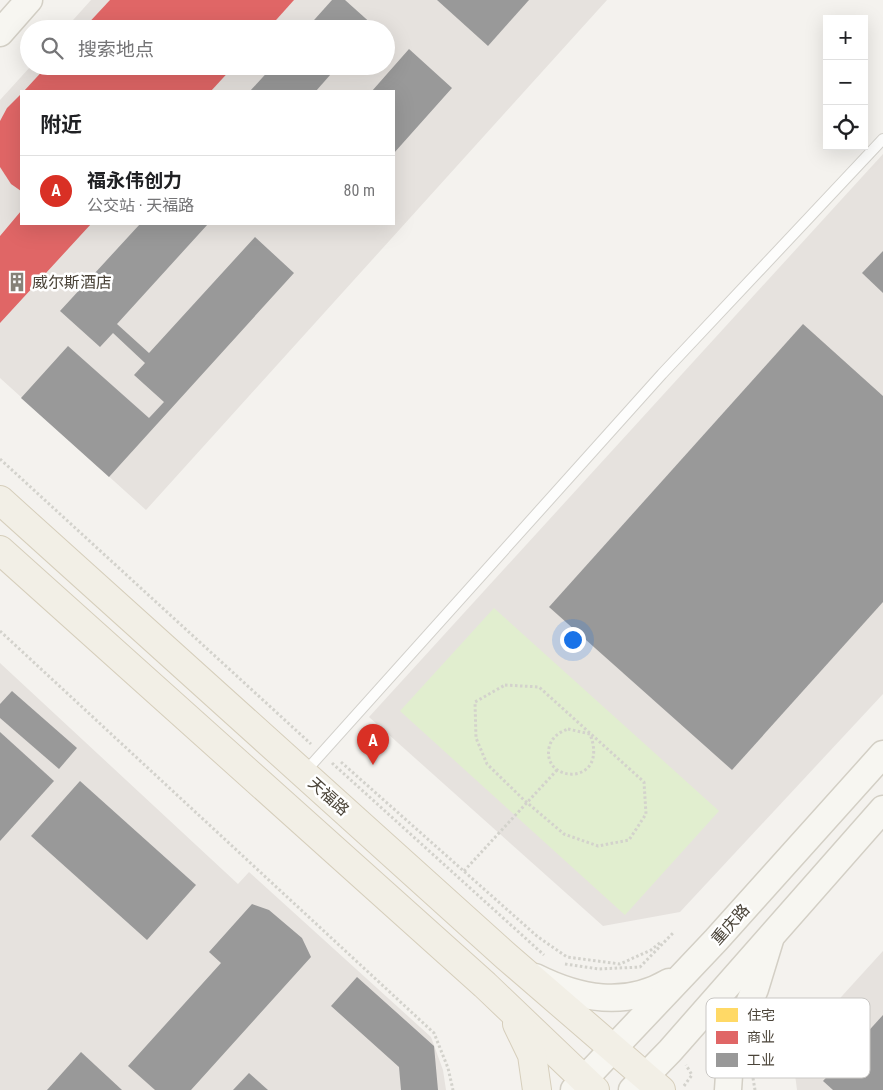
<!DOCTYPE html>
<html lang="zh">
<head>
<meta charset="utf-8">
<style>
	body { margin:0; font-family:"Roboto Condensed","Noto Sans SC",sans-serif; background:#f6f6f6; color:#202124 }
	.controls { position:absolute; right:15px; top:15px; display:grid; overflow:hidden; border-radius:0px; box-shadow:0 5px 20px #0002 }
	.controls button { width:45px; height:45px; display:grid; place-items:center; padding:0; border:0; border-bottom:1px solid #e0e0e0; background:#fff; color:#202124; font:25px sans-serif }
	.you { position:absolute; left:572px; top:639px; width:18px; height:18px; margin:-12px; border:4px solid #fff; border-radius:50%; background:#1a73e8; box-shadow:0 0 0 8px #1a73e833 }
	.badge { display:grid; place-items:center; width:32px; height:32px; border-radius:50%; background:#d93025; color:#fff; font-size:16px; font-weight:700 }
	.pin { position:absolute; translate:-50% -41px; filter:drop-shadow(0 1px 2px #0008) }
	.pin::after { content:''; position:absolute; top:26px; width:18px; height:15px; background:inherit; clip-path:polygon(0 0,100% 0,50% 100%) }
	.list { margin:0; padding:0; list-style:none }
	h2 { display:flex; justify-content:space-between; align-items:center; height:65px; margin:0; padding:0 20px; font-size:21px }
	h2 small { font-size:16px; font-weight:400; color:#757577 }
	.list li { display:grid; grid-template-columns:32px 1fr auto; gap:15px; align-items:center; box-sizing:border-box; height:70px; padding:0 20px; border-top:1px solid #e0e0e0 }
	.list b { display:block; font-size:19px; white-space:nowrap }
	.list p { margin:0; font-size:16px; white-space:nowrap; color:#757577 }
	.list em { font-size:16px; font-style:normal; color:#757577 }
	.icon { flex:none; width:28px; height:28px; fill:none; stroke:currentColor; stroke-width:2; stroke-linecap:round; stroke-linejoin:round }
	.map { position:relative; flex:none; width:883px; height:1090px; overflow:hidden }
	.search { position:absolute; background:#fff; box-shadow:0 5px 20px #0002; left:20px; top:20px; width:375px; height:55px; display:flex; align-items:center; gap:12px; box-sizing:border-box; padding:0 18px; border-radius:28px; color:#757577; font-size:19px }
	.panel { position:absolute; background:#fff; box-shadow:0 5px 20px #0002; left:20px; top:90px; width:375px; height:135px; border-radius:0px }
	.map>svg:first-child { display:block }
	.industrial { fill:#e6e2de; fill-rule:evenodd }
	.green { fill:#e1eecf }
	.homes { fill:#ffd966 }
	.shops { fill:#e06666 }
	.industry { fill:#999 }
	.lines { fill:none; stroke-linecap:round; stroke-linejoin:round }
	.lane-casing { stroke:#d2d0cb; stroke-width:12 }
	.secondary-casing { stroke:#d3cfc5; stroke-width:29 }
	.primary-casing { stroke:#d6cebb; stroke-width:30 }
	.path { stroke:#d3d2cc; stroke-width:3; stroke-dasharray:2.5 2.5; stroke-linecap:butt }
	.lane { stroke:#fdfdfc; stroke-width:10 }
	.secondary { stroke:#f7f6f1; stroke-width:26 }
	.primary { stroke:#f2efe6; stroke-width:28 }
	.labels { text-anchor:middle; stroke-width:5; stroke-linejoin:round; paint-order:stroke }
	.poi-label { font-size:16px; fill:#4b4439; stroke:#fff; text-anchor:start }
	.street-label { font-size:16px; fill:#4b4439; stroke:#fff }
	.key { fill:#fff; stroke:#c9c7c4; stroke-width:1 }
	.key-label { font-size:14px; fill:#4b4439 }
</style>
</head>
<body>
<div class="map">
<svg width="883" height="1090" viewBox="0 0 883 1090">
	<rect width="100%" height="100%" fill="#f4f2ee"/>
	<g class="industrial">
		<path d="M 91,0 L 607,0 L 146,510 L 0,378 L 0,100 L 31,66 L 386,66 L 386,29 L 65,29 ZM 21,91 L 394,91 L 394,224 L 21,224 Z"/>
		<path d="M 883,154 L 883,694 L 680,912 L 603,926 L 369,717 Z"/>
		<path d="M 0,663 L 238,884 L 249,872 L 431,1037 L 443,1070 L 446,1090 L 0,1090 Z"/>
		<path d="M 883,951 L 883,1090 L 797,1090 L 792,1051 Z"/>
	</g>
	<path class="green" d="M 494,608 L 719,811 L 625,915 L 400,711 Z"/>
	<path class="homes" d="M 21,222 L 70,224 L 84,228 L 0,318 L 0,245 Z"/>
	<g class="shops">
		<path d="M 110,0 L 294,0 L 268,29 L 83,29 Z"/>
		<path d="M 47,66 L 234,66 L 211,91 L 24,91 Z"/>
		<path d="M 21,94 L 21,191 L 11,184 L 0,167 L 0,121 L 7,108 Z"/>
		<path d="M 21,211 L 21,224 L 91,224 L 0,323 L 0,236 Z"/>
	</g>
	<g class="industry">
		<path d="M 332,0 L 345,0 L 374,26 L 372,29 L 306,29 Z"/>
		<path d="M 437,0 L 529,0 L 488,46 Z"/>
		<path d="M 409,49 L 452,88 L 394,153 L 394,91 L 372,91 Z"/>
		<path d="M 273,66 L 338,66 L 316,91 L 250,91 Z"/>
		<path d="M 140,224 L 208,224 L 117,324 L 149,353 L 255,237 L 294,273 L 109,477 L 21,398 L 68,346 L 149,418 L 164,402 L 134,375 L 145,363 L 113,333 L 100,347 L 60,311 Z"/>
		<path d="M 883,251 L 883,293 L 862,273 Z"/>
		<path d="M 803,324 L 883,396 L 883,602 L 732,770 L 549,607 Z"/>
		<path d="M 12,691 L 77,748 L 59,769 L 0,718 L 0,704 Z"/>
		<path d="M 0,732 L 54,781 L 0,841 Z"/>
		<path d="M 80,781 L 196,885 L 147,940 L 31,836 Z"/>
		<path d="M 252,904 L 269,910 L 302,938 L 311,957 L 191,1090 L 155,1090 L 128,1066 L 221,963 L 209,952 Z"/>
		<path d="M 357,977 L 434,1046 L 438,1090 L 401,1090 L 399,1067 L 331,1006 Z"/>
		<path d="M 883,1015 L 883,1090 L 833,1090 L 823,1081 Z"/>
		<path d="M 81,1052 L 122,1090 L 47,1090 Z"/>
		<path d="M 249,1073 L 268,1090 L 233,1090 Z"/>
	</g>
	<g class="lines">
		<defs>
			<path id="lane" d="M 304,773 L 662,374 L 883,139"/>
			<g id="secondary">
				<path d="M 0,33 L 29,0"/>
				<path d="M 535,977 C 579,999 625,1008 669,982"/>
				<path d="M 574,1090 L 716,940 L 883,754"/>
				<path d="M 632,1090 L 670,1051 L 883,809"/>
				<path d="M 728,1090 L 731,1045 L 755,989 L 770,940"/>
			</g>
			<g id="primary">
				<path d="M 0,500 L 507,957 L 661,1090"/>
				<path d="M 0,550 L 485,985 L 595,1090"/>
				<path d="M 517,1024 L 532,1055 L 537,1090"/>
			</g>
		</defs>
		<use href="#lane" class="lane-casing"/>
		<use href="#secondary" class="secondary-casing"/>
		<use href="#primary" class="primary-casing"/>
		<g class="path">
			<path d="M 0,459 L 311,744"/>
			<path d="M 0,631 L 434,1033 L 448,1068 L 453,1090"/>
			<path d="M 505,685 L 539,687 L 644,782 L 646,814 L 629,840 L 598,846 L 564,834 L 524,800 L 487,764 L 476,738 L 475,702 Z"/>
			<path d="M 568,729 L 590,734 C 610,786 542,784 549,748 C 551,738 559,732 568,729 Z"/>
			<path d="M 341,762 L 538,937 L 567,957 L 620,964 L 651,950 L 661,942"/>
			<path d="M 332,763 L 544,955"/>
			<path d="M 464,871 L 557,770"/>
			<path d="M 565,964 L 599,969 L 640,967 L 673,933"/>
			<path d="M 753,1078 L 755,1090"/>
			<path d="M 684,1086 L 692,1075 L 686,1065"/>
		</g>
		<use href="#lane" class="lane"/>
		<use href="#secondary" class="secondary"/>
		<use href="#primary" class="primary"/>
	</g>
	<defs>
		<symbol id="building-bare" viewBox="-9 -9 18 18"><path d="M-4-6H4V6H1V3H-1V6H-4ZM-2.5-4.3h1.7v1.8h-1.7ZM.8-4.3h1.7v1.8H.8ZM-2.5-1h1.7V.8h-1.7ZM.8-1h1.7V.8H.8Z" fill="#868178" stroke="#fff" stroke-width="2.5" paint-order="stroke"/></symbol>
	</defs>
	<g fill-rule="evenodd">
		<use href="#building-bare" x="3" y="268" width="28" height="28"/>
	</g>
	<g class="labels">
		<g class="poi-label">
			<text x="32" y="288">威尔斯酒店</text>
		</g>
		<g class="street-label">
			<text transform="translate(329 796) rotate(42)" y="6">天福路</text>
			<text transform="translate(730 924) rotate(-48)" y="6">重庆路</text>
		</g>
	</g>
	<rect x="706" y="998" width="164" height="80" rx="8" class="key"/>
	<rect x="716" y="1008" width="22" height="14" fill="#ffd966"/>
	<rect x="716" y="1031" width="22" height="13" fill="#e06666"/>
	<rect x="716" y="1053" width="22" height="14" fill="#999"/>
	<g class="key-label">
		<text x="747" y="1020">住宅</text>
		<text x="747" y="1042">商业</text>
		<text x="747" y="1065">工业</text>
	</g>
</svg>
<div class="controls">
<button>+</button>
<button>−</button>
<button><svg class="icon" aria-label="locate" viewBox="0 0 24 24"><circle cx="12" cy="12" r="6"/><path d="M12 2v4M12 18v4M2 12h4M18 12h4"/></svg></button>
</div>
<div class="you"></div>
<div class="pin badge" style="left:373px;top:765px">A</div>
<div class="search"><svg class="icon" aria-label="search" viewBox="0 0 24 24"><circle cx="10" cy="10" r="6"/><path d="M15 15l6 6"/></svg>搜索地点</div>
<section class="panel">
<h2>附近<small></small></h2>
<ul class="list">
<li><span class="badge">A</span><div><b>福永伟创力</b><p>公交站 · 天福路</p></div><em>80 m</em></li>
</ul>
</section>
</div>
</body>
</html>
